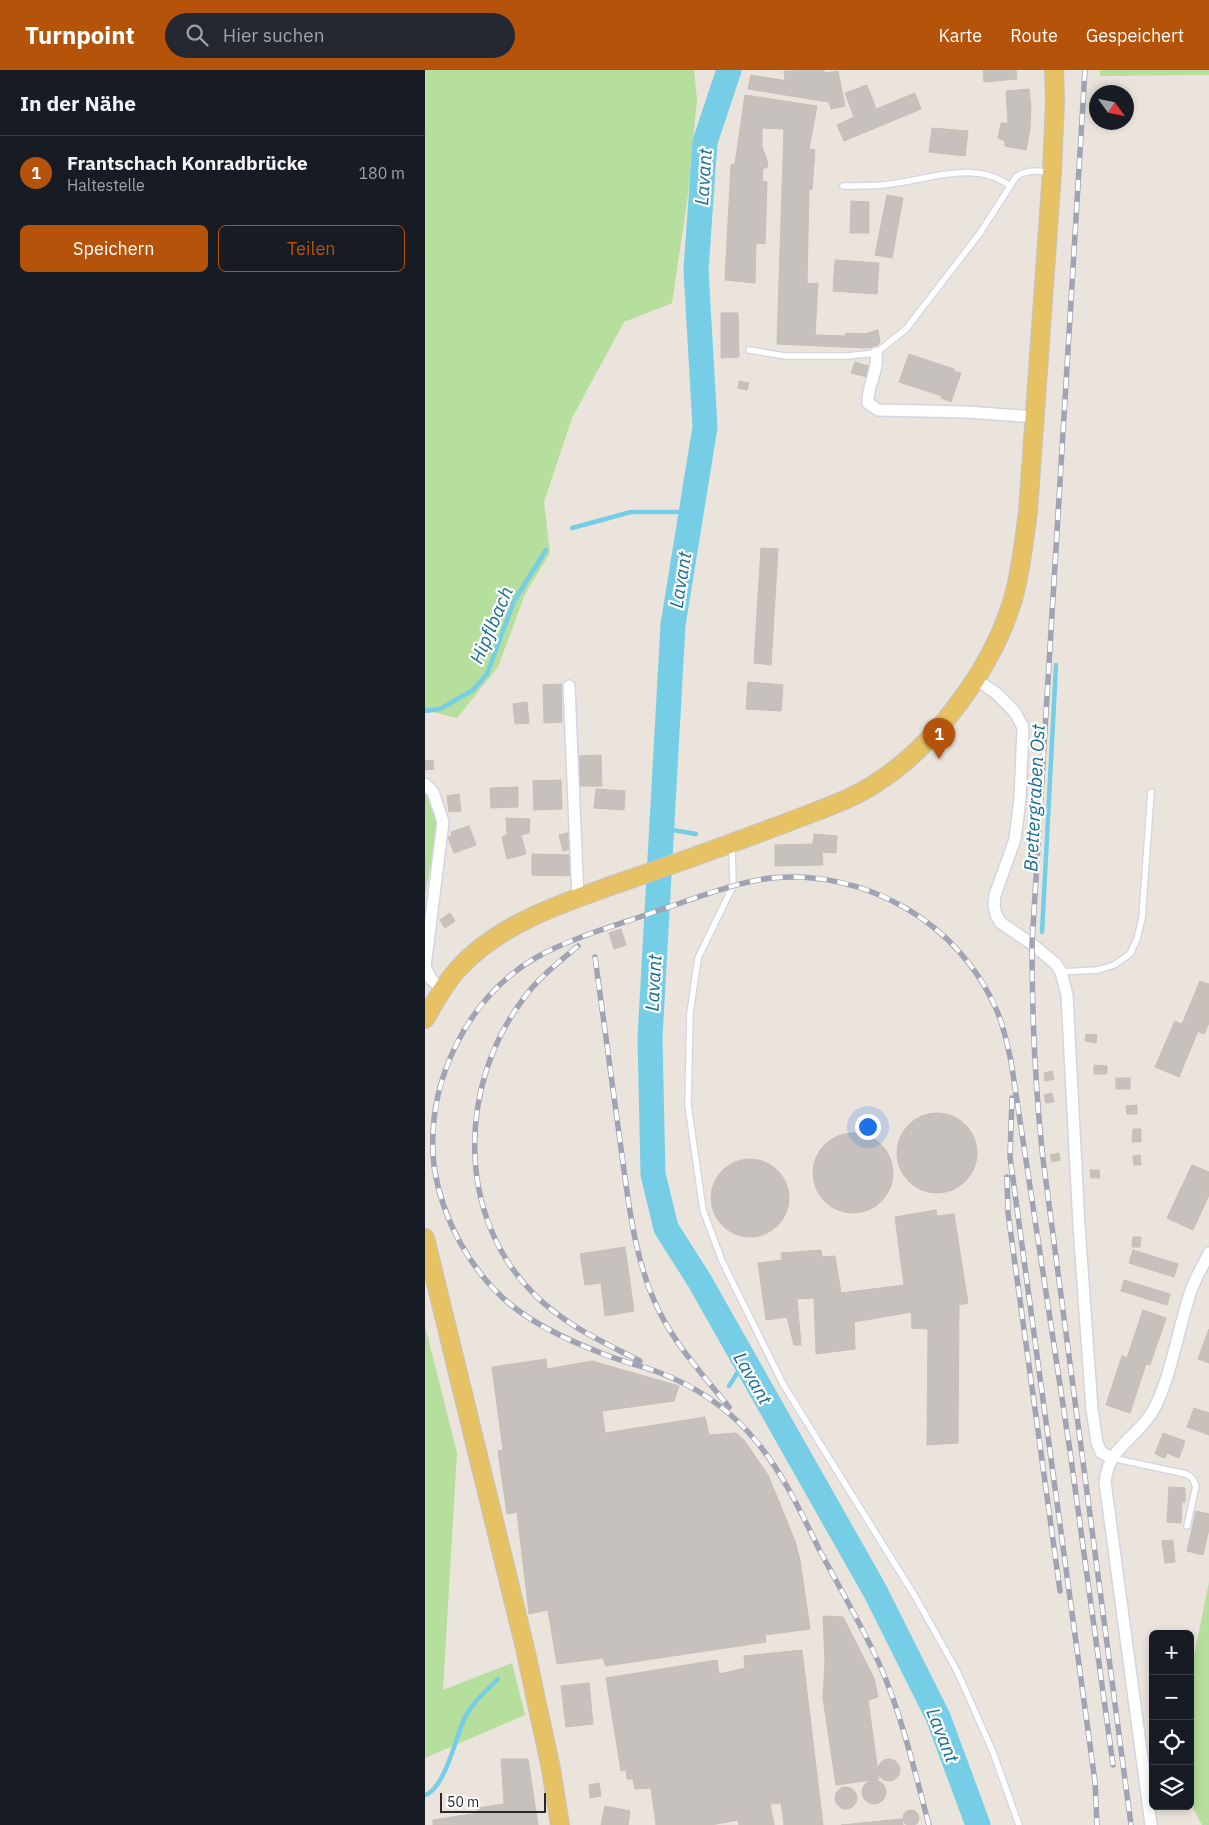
<!DOCTYPE html>
<html lang="de">
<head>
<meta charset="utf-8">
<style>
	body { margin:0; font-family:"IBM Plex Sans",sans-serif; background:#242831; color:#f1f3f6 }
	.controls { position:absolute; right:15px; bottom:15px; display:grid; overflow:hidden; border-radius:8px; box-shadow:0 2px 8px #0003 }
	.controls button { width:45px; height:45px; display:grid; place-items:center; padding:0; border:0; border-bottom:1px solid #363941; background:#171b24; color:#f1f3f6; font:25px sans-serif }
	.compass { position:absolute; left:664px; top:15px; width:45px; height:45px; border-radius:50%; background:#171b24; box-shadow:0 2px 8px #0003; rotate:123deg }
	.scale { position:absolute; left:15px; bottom:12px; width:106px; box-sizing:border-box; padding-left:5px; border:2px solid #292929; border-top:0; font-size:14px; line-height:18px; white-space:nowrap; color:#292929; -webkit-text-stroke:4px #fff; paint-order:stroke }
	.you { position:absolute; left:442px; top:1056px; width:18px; height:18px; margin:-12px; border:4px solid #fff; border-radius:50%; background:#1a73e8; box-shadow:0 0 0 8px #1a73e833 }
	.badge { display:grid; place-items:center; width:32px; height:32px; border-radius:50%; background:#b45309; color:#fff; font-size:16px; font-weight:700 }
	.pin { position:absolute; translate:-50% -41px; filter:drop-shadow(0 1px 2px #0008) }
	.pin::after { content:''; position:absolute; top:26px; width:18px; height:15px; background:inherit; clip-path:polygon(0 0,100% 0,50% 100%) }
	.list { margin:0; padding:0; list-style:none }
	h2 { display:flex; justify-content:space-between; align-items:center; height:65px; margin:0; padding:0 20px; font-size:21px }
	h2 small { font-size:16px; font-weight:400; color:#9ea1a6 }
	.list li { display:grid; grid-template-columns:32px 1fr auto; gap:15px; align-items:center; box-sizing:border-box; height:75px; padding:0 20px; border-top:1px solid #363941 }
	.list b { display:block; font-size:19px; white-space:nowrap }
	.list p { margin:0; font-size:16px; white-space:nowrap; color:#9ea1a6 }
	.list em { font-size:16px; font-style:normal; color:#9ea1a6 }
	.actions { display:flex; gap:10px; padding:15px 20px }
	.actions a { flex:1; padding:11px 0; border:1px solid #b45309; border-radius:8px; text-align:center; font-size:18px; color:#b45309 }
	.actions .main { background:#b45309; color:#fff }
	.icon { flex:none; width:28px; height:28px; fill:none; stroke:currentColor; stroke-width:2; stroke-linecap:round; stroke-linejoin:round }
	.map { position:relative; flex:none; width:784px; height:1755px; overflow:hidden }
	header { display:flex; align-items:center; gap:30px; box-sizing:border-box; height:70px; padding:0 25px; background:#b45309; color:#fff }
	header strong { font-size:24px }
	nav { display:flex; gap:28px; margin-inline-start:auto; font-size:18px }
	.search { width:350px; height:45px; background:#242831; display:flex; align-items:center; gap:12px; box-sizing:border-box; padding:0 18px; border-radius:28px; color:#9ea1a6; font-size:19px }
	main { display:flex }
	aside { flex:1; background:#171b24 }
	.map>svg:first-child { display:block }
	.green { fill:#b6de9c }
	.lines { fill:none; stroke-linecap:round; stroke-linejoin:round }
	.stream { stroke:#76cee6; stroke-width:4.5 }
	.river { stroke:#76cee6; stroke-width:25 }
	.building { fill:#c6c1bc; stroke:#c6bfb6 }
	.service-casing { stroke:#d2d5e1; stroke-width:8 }
	.minor-casing { stroke:#d2d5e1; stroke-width:14 }
	.primary-casing { stroke:#c3c3c3; stroke-width:20 }
	.service { stroke:#fff; stroke-width:5.5 }
	.minor { stroke:#fff; stroke-width:11 }
	.primary { stroke:#e7c265; stroke-width:18 }
	.rail-casing { stroke:#9fa3b3; stroke-width:5.5 }
	.rail { stroke:#fff; stroke-width:4; stroke-dasharray:11; stroke-linecap:butt }
	.labels { text-anchor:middle; stroke-width:4.5; stroke-linejoin:round; paint-order:stroke }
	.water-label { font-size:19px; font-style:italic; fill:#166d91; stroke:#fff }
</style>
</head>
<body>
<header>
<strong>Turnpoint</strong>
<div class="search"><svg class="icon" aria-label="search" viewBox="0 0 24 24"><circle cx="10" cy="10" r="6"/><path d="M15 15l6 6"/></svg>Hier suchen</div>
<nav><a>Karte</a><a>Route</a><a>Gespeichert</a></nav>
</header>
<main>
<aside>
<h2>In der Nähe<small></small></h2>
<ul class="list">
<li><span class="badge">1</span><div><b>Frantschach Konradbrücke</b><p>Haltestelle</p></div><em>180 m</em></li>
</ul>
<div class="actions"><a class="main">Speichern</a><a>Teilen</a></div>
</aside>
<div class="map">
<svg width="784" height="1755" viewBox="0 0 784 1755">
	<rect width="100%" height="100%" fill="#ebe4dc"/>
	<g class="green">
		<path d="M 0,0 L 269,0 L 272,29 L 263,125 L 247,233 L 199,252 L 147,348 L 119,432 L 125,483 L 100,524 L 73,597 L 32,648 L 0,640 Z"/>
		<path d="M 675,0 L 784,0 L 784,5 L 675,6 Z"/>
		<path d="M 0,723 L 5,727 L 13,755 L 0,825 Z"/>
		<path d="M 0,1256 L 32,1383 L 18,1620 L 87,1593 L 100,1645 L 0,1688 Z"/>
		<path d="M 784,1512 L 784,1755 L 777,1755 L 765,1732 L 765,1606 Z"/>
	</g>
	<g class="lines">
		<g class="stream">
			<path d="M 147,458 L 206,442 L 267,442"/>
			<path d="M 0,641 L 15,639 L 48,620 L 62,604 L 89,531 L 121,480"/>
			<path d="M 236,758 L 271,764"/>
			<path d="M 617,862 L 631,595"/>
			<path d="M 304,1316 L 320,1291"/>
			<path d="M 0,1725 C 20,1719 31,1666 40,1647 C 48,1632 61,1621 73,1609"/>
		</g>
		<path class="river" d="M 304,0 L 280,72 L 271,200 L 280,357 L 248,555 L 225,968 L 228,1104 L 241,1158 L 274,1210 L 450,1521 L 513,1647 L 553,1755"/>
	</g>
	<g class="building">
		<path d="M 399,0 L 399,3 L 413,1 L 420,36 L 406,39 L 404,32 L 360,25 L 363,11 L 360,10 L 359,1 Z"/>
		<path d="M 558,0 L 591,0 L 592,9 L 559,12 Z"/>
		<path d="M 326,5 L 363,11 L 360,25 L 323,19 Z"/>
		<path d="M 442,15 L 451,39 L 490,23 L 496,39 L 419,71 L 412,55 L 429,47 L 420,23 Z"/>
		<path d="M 604,19 L 606,36 L 605,59 L 601,80 L 580,76 L 580,71 L 573,68 L 576,53 L 583,53 L 581,21 Z"/>
		<path d="M 320,25 L 392,36 L 384,79 L 390,80 L 387,119 L 384,120 L 382,214 L 393,213 L 390,265 L 420,266 L 421,263 L 440,264 L 453,260 L 455,272 L 451,277 L 439,278 L 352,274 L 359,59 L 337,58 L 337,76 L 343,94 L 342,98 L 338,98 L 337,111 L 342,112 L 340,174 L 331,173 L 330,213 L 300,210 L 306,95 L 310,94 Z"/>
		<path d="M 507,58 L 543,61 L 540,86 L 504,82 Z"/>
		<path d="M 462,125 L 478,128 L 467,188 L 450,185 Z"/>
		<path d="M 426,131 L 444,132 L 444,163 L 425,163 Z"/>
		<path d="M 410,190 L 454,193 L 452,224 L 408,221 Z"/>
		<path d="M 296,243 L 313,243 L 314,287 L 296,288 Z"/>
		<path d="M 484,284 L 529,299 L 528,301 L 536,303 L 526,332 L 516,328 L 517,326 L 474,312 Z"/>
		<path d="M 430,292 L 449,298 L 446,308 L 426,303 Z"/>
		<path d="M 314,311 L 324,313 L 322,320 L 313,318 Z"/>
		<path d="M 336,478 L 353,479 L 346,595 L 329,593 Z"/>
		<path d="M 323,612 L 358,615 L 356,641 L 321,639 Z"/>
		<path d="M 136,614 L 137,652 L 119,653 L 118,615 Z"/>
		<path d="M 102,632 L 104,653 L 90,654 L 88,634 Z"/>
		<path d="M 176,685 L 177,716 L 155,716 L 154,686 Z"/>
		<path d="M 8,690 L 9,699 L 0,700 L 0,691 Z"/>
		<path d="M 136,710 L 137,739 L 109,740 L 108,711 Z"/>
		<path d="M 93,717 L 93,737 L 66,738 L 65,718 Z"/>
		<path d="M 171,719 L 200,721 L 199,740 L 169,738 Z"/>
		<path d="M 34,724 L 36,741 L 24,742 L 22,726 Z"/>
		<path d="M 81,748 L 105,749 L 104,763 L 96,765 L 101,784 L 82,789 L 77,767 L 82,765 Z"/>
		<path d="M 44,756 L 51,775 L 29,783 L 23,767 L 27,766 L 26,762 Z"/>
		<path d="M 145,762 L 149,778 L 138,781 L 134,765 Z"/>
		<path d="M 389,764 L 412,766 L 411,783 L 397,782 L 398,795 L 350,796 L 350,775 L 388,774 Z"/>
		<path d="M 107,784 L 149,785 L 149,806 L 107,805 Z"/>
		<path d="M 25,843 L 30,851 L 20,858 L 15,850 Z"/>
		<path d="M 196,859 L 201,875 L 189,879 L 184,863 Z"/>
		<path d="M 775,911 L 784,914 L 784,953 L 779,964 L 757,954 Z"/>
		<path d="M 750,951 L 773,961 L 754,1007 L 730,997 Z"/>
		<path d="M 661,964 L 672,965 L 671,973 L 660,971 Z"/>
		<path d="M 669,995 L 682,996 L 682,1004 L 669,1004 Z"/>
		<path d="M 627,1001 L 629,1009 L 620,1011 L 619,1003 Z"/>
		<rect x="691" y="1008" width="14" height="11"/>
		<path d="M 627,1023 L 629,1032 L 621,1033 L 619,1025 Z"/>
		<path d="M 712,1035 L 712,1044 L 702,1044 L 701,1036 Z"/>
		<circle cx="512" cy="1083" r="40"/>
		<path d="M 708,1059 L 716,1059 L 716,1072 L 707,1072 Z"/>
		<circle cx="428" cy="1103" r="40"/>
		<path d="M 634,1083 L 635,1090 L 627,1092 L 625,1085 Z"/>
		<path d="M 715,1085 L 716,1095 L 709,1095 L 708,1086 Z"/>
		<circle cx="325" cy="1128" r="39"/>
		<path d="M 767,1095 L 784,1102 L 784,1125 L 768,1160 L 742,1148 Z"/>
		<path d="M 665,1100 L 674,1100 L 675,1108 L 666,1108 Z"/>
		<path d="M 511,1140 L 512,1146 L 529,1144 L 543,1233 L 534,1235 L 533,1373 L 502,1375 L 503,1259 L 487,1258 L 486,1242 L 429,1252 L 430,1279 L 391,1284 L 389,1228 L 372,1229 L 376,1275 L 369,1275 L 362,1247 L 341,1250 L 333,1193 L 357,1190 L 356,1183 L 396,1180 L 397,1187 L 410,1186 L 416,1223 L 479,1215 L 470,1147 Z"/>
		<path d="M 708,1167 L 716,1167 L 715,1177 L 707,1177 Z"/>
		<path d="M 200,1177 L 209,1241 L 180,1246 L 176,1213 L 160,1215 L 155,1184 Z"/>
		<path d="M 708,1180 L 753,1194 L 749,1207 L 704,1193 Z"/>
		<path d="M 699,1210 L 745,1224 L 742,1235 L 696,1221 Z"/>
		<path d="M 718,1240 L 741,1248 L 725,1295 L 702,1288 Z"/>
		<path d="M 784,1259 L 784,1293 L 773,1289 Z"/>
		<path d="M 697,1286 L 721,1294 L 705,1343 L 681,1335 Z"/>
		<path d="M 121,1289 L 122,1299 L 167,1291 L 254,1316 L 249,1331 L 177,1341 L 180,1363 L 280,1347 L 284,1365 L 311,1363 L 319,1370 L 343,1405 L 370,1471 L 375,1490 L 385,1559 L 340,1565 L 341,1572 L 181,1596 L 178,1588 L 132,1594 L 123,1540 L 104,1544 L 92,1442 L 82,1444 L 73,1381 L 78,1380 L 67,1297 Z"/>
		<path d="M 769,1338 L 784,1343 L 784,1365 L 762,1357 Z"/>
		<path d="M 738,1363 L 760,1371 L 754,1388 L 742,1383 L 740,1388 L 730,1384 Z"/>
		<path d="M 744,1417 L 760,1418 L 760,1432 L 757,1432 L 756,1453 L 742,1452 Z"/>
		<path d="M 771,1441 L 784,1444 L 784,1459 L 778,1485 L 762,1481 Z"/>
		<path d="M 748,1470 L 750,1492 L 740,1493 L 737,1471 Z"/>
		<path d="M 398,1546 L 418,1547 L 449,1608 L 453,1627 L 443,1630 L 454,1709 L 411,1715 L 398,1628 L 400,1592 Z"/>
		<path d="M 377,1580 L 398,1755 L 359,1755 L 356,1733 L 345,1734 L 349,1755 L 314,1755 L 313,1750 L 286,1755 L 231,1755 L 226,1718 L 210,1719 L 208,1709 L 202,1709 L 201,1700 L 196,1701 L 181,1608 L 292,1590 L 294,1604 L 320,1598 L 319,1586 Z"/>
		<path d="M 164,1613 L 168,1654 L 141,1657 L 136,1616 Z"/>
		<circle cx="464" cy="1700" r="11"/>
		<path d="M 76,1689 L 103,1689 L 113,1755 L 8,1755 L 8,1750 L 53,1743 L 52,1738 L 79,1734 Z"/>
		<circle cx="449" cy="1722" r="12"/>
		<path d="M 174,1713 L 176,1726 L 165,1728 L 164,1715 Z"/>
		<circle cx="421" cy="1728" r="11"/>
		<path d="M 180,1736 L 205,1741 L 203,1755 L 176,1755 Z"/>
		<circle cx="486" cy="1748" r="8"/>
		<path d="M 477,1749 L 478,1755 L 416,1755 Z"/>
	</g>
	<g class="lines">
		<defs>
			<g id="service">
				<path d="M 418,116 C 431,116 444,116 457,115 C 499,112 548,88 585,116"/>
				<path d="M 324,280 L 360,286 L 422,286 L 451,283 L 481,259 L 555,163 L 591,107 C 602,99 612,101 625,102"/>
				<path d="M 307,776 L 308,816 L 273,888 L 265,943 L 263,1035 L 278,1140 L 297,1191 L 358,1314 L 491,1528 L 532,1601 L 568,1682 L 594,1755"/>
				<path d="M 636,902 L 673,900 L 689,895 L 705,884 L 712,869 L 717,848 L 726,722"/>
				<path d="M 687,1388 L 761,1404 L 767,1408 L 771,1416 L 762,1456"/>
			</g>
			<g id="minor">
				<path d="M 451,283 C 454,301 442,315 443,333 L 453,340 L 542,342 L 610,347"/>
				<path d="M 550,609 L 571,623 L 589,641 L 598,657 L 595,729 L 590,769 L 570,825 L 569,835 L 571,845 L 576,853 L 607,874 L 631,894 L 636,902 L 642,925 L 654,1156 L 667,1339 L 672,1373 L 676,1382 L 686,1388"/>
				<path d="M 144,616 L 153,828"/>
				<path d="M 0,714 L 8,722 L 18,752 L 0,897 L 6,909 L 17,919"/>
				<path d="M 726,1755 L 680,1412 C 684,1374 716,1367 731,1335 C 748,1299 753,1258 766,1221 C 770,1208 778,1196 784,1183"/>
			</g>
			<g id="primary">
				<path d="M 0,949 C 10,932 19,914 33,899 C 74,854 135,834 191,814 C 250,794 308,773 366,751 C 394,740 426,730 451,713 C 511,675 568,597 588,529 C 596,501 599,471 603,442 L 627,102 L 630,31 L 629,0"/>
				<path d="M 0,1168 L 100,1578 L 126,1699 L 135,1755"/>
			</g>
		</defs>
		<use href="#service" class="service-casing"/>
		<use href="#minor" class="minor-casing"/>
		<use href="#primary" class="primary-casing"/>
		<use href="#service" class="service"/>
		<use href="#minor" class="minor"/>
		<use href="#primary" class="primary"/>
		<defs>
			<g id="rail">
				<path d="M 660,0 L 607,874 C 607,946 610,1017 618,1089 L 706,1755"/>
				<path d="M 153,876 C 134,892 114,907 99,928 C 33,1014 30,1147 110,1225 C 140,1255 178,1272 215,1291"/>
				<path d="M 170,887 C 178,948 187,1009 195,1071 C 203,1127 208,1187 233,1239 C 251,1276 279,1306 304,1337"/>
				<path d="M 587,1028 L 585,1087 L 670,1712 L 672,1755"/>
				<path d="M 582,1107 L 583,1143 L 635,1521"/>
				<path d="M 504,1755 C 490,1703 478,1650 457,1600 C 439,1559 415,1519 394,1479 C 374,1438 355,1397 324,1363 C 299,1335 267,1315 233,1302 C 214,1295 195,1291 176,1283 C 145,1271 112,1256 86,1235 C 45,1201 17,1149 9,1096 C 0,1014 41,928 112,887 C 148,867 193,855 232,841 C 269,829 307,813 346,808 C 441,799 535,853 572,941 C 579,957 582,974 586,991 L 645,1381 L 688,1695"/>
			</g>
		</defs>
		<use href="#rail" class="rail-casing"/>
		<use href="#rail" class="rail"/>
	</g>
	<g class="labels">
		<g class="water-label">
			<text transform="translate(278 107) rotate(-86)" y="7">Lavant</text>
			<text transform="translate(255 510) rotate(-81)" y="7">Lavant</text>
			<text transform="translate(66 555) rotate(-67)" y="7">Hipflbach</text>
			<text transform="translate(609 728) rotate(-87)" y="7">Brettergraben Ost</text>
			<text transform="translate(228 913) rotate(-87)" y="7">Lavant</text>
			<text transform="translate(328 1308) rotate(60)" y="7">Lavant</text>
			<text transform="translate(518 1665) rotate(68)" y="7">Lavant</text>
		</g>
	</g>
</svg>
<div class="controls">
<button>+</button>
<button>−</button>
<button><svg class="icon" aria-label="locate" viewBox="0 0 24 24"><circle cx="12" cy="12" r="6"/><path d="M12 2v4M12 18v4M2 12h4M18 12h4"/></svg></button>
<button><svg class="icon" aria-label="layers" viewBox="0 0 24 24"><path d="M12 4l9 5-9 5-9-5zM3 14l9 5 9-5"/></svg></button>
</div>
<svg class="compass" viewBox="-18 -18 36 36"><path d="M0-13l5 13h-10z" fill="#e53935"/><path d="M0 13l5-13h-10z" fill="#9ea1a6"/></svg>
<div class="scale">50 m</div>
<div class="you"></div>
<div class="pin badge" style="left:514px;top:689px">1</div>
</div>
</main>
</body>
</html>
